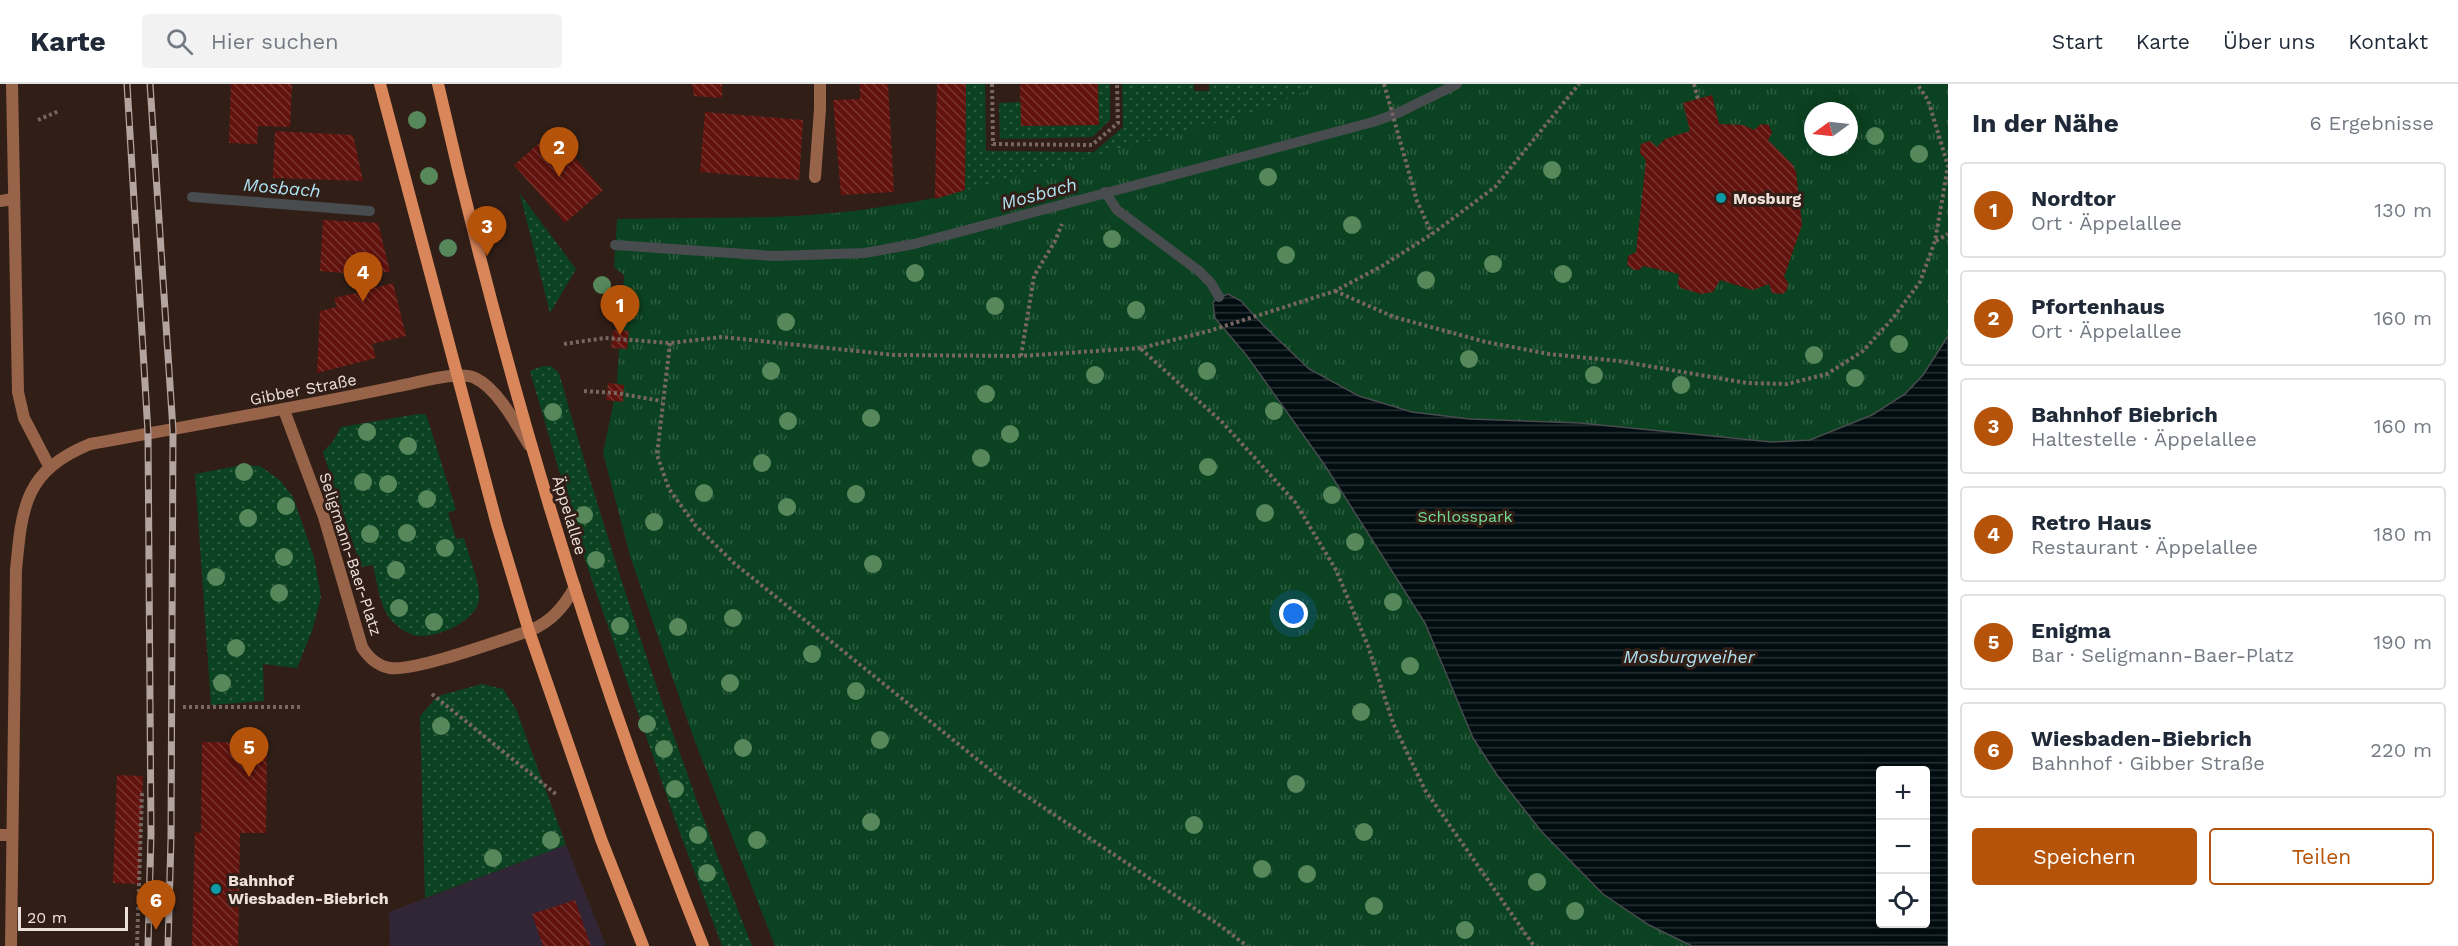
<!DOCTYPE html>
<html lang="de">
<head>
<meta charset="utf-8">
<style>
	body { margin:0; font-family:"Work Sans",sans-serif; background:#f2f2f3; color:#1f2937 }
	.controls { position:absolute; right:18px; bottom:18px; display:grid; overflow:hidden; border-radius:6px; box-shadow:0 3px 15px #0003 }
	.controls button { width:54px; height:54px; display:grid; place-items:center; padding:0; border:0; border-bottom:2px solid #e0e1e3; background:#fff; color:#1f2937; font:30px sans-serif }
	.compass { position:absolute; left:1804px; top:18px; width:54px; height:54px; border-radius:50%; background:#fff; box-shadow:0 3px 15px #0003; rotate:255deg }
	.scale { position:absolute; left:18px; bottom:15px; width:110px; box-sizing:border-box; padding-left:6px; border:3px solid #ede0db; border-top:0; font-size:16px; line-height:21px; white-space:nowrap; color:#ede0db; -webkit-text-stroke:4px #311f17; paint-order:stroke }
	.you { position:absolute; left:1294px; top:530px; width:21px; height:21px; margin:-15px; border:4px solid #fff; border-radius:50%; background:#1a73e8; box-shadow:0 0 0 9px #1a73e833 }
	.badge { display:grid; place-items:center; width:39px; height:39px; border-radius:50%; background:#b45309; color:#fff; font-size:20px; font-weight:700 }
	.pin { position:absolute; translate:-50% -50px; filter:drop-shadow(0 2px 3px #0008) }
	.pin::after { content:''; position:absolute; top:32px; width:21px; height:18px; background:inherit; clip-path:polygon(0 0,100% 0,50% 100%) }
	.list { margin:0; padding:0; list-style:none }
	h2 { display:flex; justify-content:space-between; align-items:center; height:78px; margin:0; padding:0 24px; font-size:26px }
	h2 small { font-size:20px; font-weight:400; color:#747a83 }
	.list li { display:grid; grid-template-columns:39px 1fr auto; gap:18px; align-items:center; box-sizing:border-box; height:96px; margin:0 12px 12px; padding:0 12px; border:2px solid #e0e1e3; border-radius:6px }
	.list b { display:block; font-size:22px; white-space:nowrap }
	.list p { margin:0; font-size:20px; white-space:nowrap; color:#747a83 }
	.list em { font-size:20px; font-style:normal; color:#747a83 }
	.actions { display:flex; gap:12px; padding:18px 24px }
	.actions a { flex:1; padding:14px 0; border:2px solid #b45309; border-radius:6px; text-align:center; font-size:21px; color:#b45309 }
	.actions .main { background:#b45309; color:#fff }
	.icon { flex:none; width:33px; height:33px; fill:none; stroke:currentColor; stroke-width:2; stroke-linecap:round; stroke-linejoin:round }
	.map { position:relative; flex:none; width:1948px; height:862px; overflow:hidden }
	header { display:flex; align-items:center; gap:36px; box-sizing:border-box; height:84px; padding:0 30px; background:#fff; border-bottom:2px solid #e0e1e3 }
	header strong { font-size:28px }
	nav { display:flex; gap:33px; margin-inline-start:auto; font-size:21px }
	.search { width:420px; height:54px; background:#f2f2f3; display:flex; align-items:center; gap:15px; box-sizing:border-box; padding:0 21px; border-radius:6px; color:#747a83; font-size:22px }
	main { display:flex }
	aside { flex:1; background:#fff }
	.map>svg:first-child { display:block }
	.commercial { fill:#312635 }
	.grass { fill:url(#grass-dots) }
	.park { fill:url(#park-tufts); fill-rule:evenodd }
	.water { fill:url(#water-rules); stroke:#484c4e; stroke-width:1.5; fill-rule:evenodd }
	.lines { fill:none; stroke-linecap:round; stroke-linejoin:round }
	.stream { stroke:#484c4e; stroke-width:10 }
	.building { fill:url(#building-back-hatch) }
	.path { stroke:#776760; stroke-width:4; stroke-dasharray:3 3; stroke-linecap:butt }
	.minor { stroke:#976349; stroke-width:12 }
	.tertiary { stroke:#976349; stroke-width:12 }
	.secondary { stroke:#d9865b; stroke-width:12 }
	.rail-casing { stroke:#b3a49f; stroke-width:7 }
	.rail { stroke:#311f17; stroke-width:4.5; stroke-dasharray:14; stroke-linecap:butt }
	.tree { fill:#56885c }
	.culture-dot { fill:#0f9aa8; stroke:#311f17; stroke-width:2 }
	.labels { text-anchor:middle; stroke-width:6; stroke-linejoin:round; paint-order:stroke }
	.poi-label { font-size:16px; font-weight:bold; fill:#ede0db; stroke:#311f17; text-anchor:start }
	.street-label { font-size:16px; fill:#ede0db; stroke:#311f17 }
	.park-label { font-size:16px; fill:#74dd95; stroke:#311f17 }
	.water-label { font-size:18px; font-style:italic; fill:#afe2f3; stroke:#311f17 }
</style>
</head>
<body>
<header>
<strong>Karte</strong>
<div class="search"><svg class="icon" aria-label="search" viewBox="0 0 24 24"><circle cx="10" cy="10" r="6"/><path d="M15 15l6 6"/></svg>Hier suchen</div>
<nav><a>Start</a><a>Karte</a><a>Über uns</a><a>Kontakt</a></nav>
</header>
<main>
<div class="map">
<svg width="1948" height="862" viewBox="0 0 1948 862">
	<defs>
		<pattern id="grass-dots" width="8" height="8" patternUnits="userSpaceOnUse" patternTransform="scale(1.5)"><rect width="8" height="8" fill="#0b4221"/><path d="M2 2h.1M6 6h.1" fill="none" stroke="#2f5d41" stroke-width="1.8" stroke-linecap="round"/></pattern>
		<pattern id="park-tufts" width="24" height="20" patternUnits="userSpaceOnUse" patternTransform="scale(1.5)"><rect width="24" height="20" fill="#0b4221"/><path d="M3 7l-1-3M5 7V3M7 7l1-3M15 17l-1-3M17 17v-4M19 17l1-3" fill="none" stroke="#2f5d41"/></pattern>
		<pattern id="water-rules" width="6" height="5" patternUnits="userSpaceOnUse" patternTransform="scale(1.5)"><rect width="6" height="5" fill="#020d11"/><path d="M0 2.5h6" fill="none" stroke="#273033"/></pattern>
		<pattern id="building-back-hatch" width="6" height="6" patternUnits="userSpaceOnUse" patternTransform="scale(1.5)"><rect width="6" height="6" fill="#62130e"/><path d="M-1 5l2 2M0 0l6 6M5-1l2 2" fill="none" stroke="#793530"/></pattern>
	</defs>
	<rect width="100%" height="100%" fill="#311f17"/>
	<path class="commercial" d="M 566,761 L 606,862 L 390,862 L 389,828 Z"/>
	<g class="grass">
		<path d="M 966,0 L 985,0 L 986,67 L 1094,68 L 1123,43 L 1122,0 L 1194,0 L 1194,7 L 1209,7 L 1209,0 L 1368,0 L 906,147 L 617,135 C 733,134 852,138 965,106 Z"/>
		<path d="M 1098,0 L 1110,0 L 1110,36 L 1092,53 L 1000,55 L 999,19 L 1021,18 L 1021,42 L 1098,41 Z"/>
		<path d="M 520,110 L 576,185 L 550,229 Z"/>
		<path d="M 543,282 L 551,282 L 559,289 C 614,484 678,674 752,862 L 722,862 L 673,730 L 585,476 L 530,287 Z"/>
		<path d="M 418,330 L 425,330 L 427,333 L 456,426 L 448,429 L 456,455 L 464,454 C 468,470 481,500 479,516 C 476,537 439,553 420,552 C 410,552 399,544 392,537 C 380,525 377,498 373,481 L 361,483 L 323,368 L 332,359 L 341,343 Z"/>
		<path d="M 242,381 L 260,382 L 280,396 L 293,413 L 314,473 L 321,513 L 312,547 L 297,584 L 263,580 L 264,617 L 211,621 L 195,390 Z"/>
		<path d="M 482,600 L 503,605 L 516,625 L 566,761 L 425,814 L 420,632 L 438,612 Z"/>
	</g>
	<path class="park" d="M 1323,0 L 1948,0 L 1948,862 L 775,862 L 694,655 L 631,475 L 603,369 L 614,317 L 606,316 L 608,299 L 617,300 L 619,265 L 611,264 L 613,246 L 621,246 L 624,191 L 614,183 L 617,135 L 790,133 L 855,127 L 934,115 L 1253,29 ZM 1813,27 L 1849,27 L 1849,63 L 1813,63 ZM 1880,686 L 1926,686 L 1926,840 L 1880,840 Z"/>
	<path class="water" d="M 1228,210 L 1241,217 L 1263,241 L 1309,285 L 1359,312 L 1412,328 L 1470,335 L 1580,339 L 1772,358 L 1810,356 L 1872,331 L 1905,310 L 1923,291 L 1948,252 L 1948,862 L 1692,862 L 1649,841 L 1603,810 L 1542,748 L 1497,691 L 1473,654 L 1425,539 L 1324,380 L 1247,272 L 1215,234 L 1213,219 L 1216,215 ZM 1880,686 L 1926,686 L 1926,840 L 1880,840 Z"/>
	<g class="lines">
		<g class="stream">
			<path d="M 1105,108 L 1117,126 L 1199,187 L 1211,199 L 1219,213"/>
			<path d="M 192,113 L 370,127"/>
			<path d="M 615,161 L 774,172 L 865,169 L 914,160 L 1373,38 L 1398,29 L 1457,0"/>
		</g>
	</g>
	<g class="building">
		<path d="M 231,0 L 292,0 L 290,43 L 258,42 L 257,60 L 229,59 Z"/>
		<path d="M 692,0 L 722,0 L 722,14 L 694,12 Z"/>
		<path d="M 860,0 L 888,0 L 894,108 L 841,111 L 833,16 L 860,15 Z"/>
		<path d="M 937,0 L 966,0 L 965,106 L 935,115 Z"/>
		<path d="M 1020,0 L 1098,0 L 1099,41 L 1021,42 Z"/>
		<path d="M 1712,11 L 1719,40 L 1743,41 L 1754,46 L 1761,40 L 1769,41 L 1772,49 L 1768,56 L 1793,81 L 1796,88 L 1802,141 L 1784,193 L 1788,199 L 1787,206 L 1783,210 L 1772,209 L 1769,200 L 1753,206 L 1720,196 L 1713,208 L 1701,210 L 1681,204 L 1678,200 L 1679,190 L 1643,182 L 1639,186 L 1634,186 L 1627,181 L 1628,172 L 1636,168 L 1646,76 L 1640,69 L 1641,60 L 1650,57 L 1657,63 L 1665,55 L 1690,47 L 1683,19 Z"/>
		<path d="M 705,28 L 803,36 L 799,96 L 700,88 Z"/>
		<path d="M 275,47 L 353,51 L 363,97 L 273,94 Z"/>
		<path d="M 552,48 L 603,106 L 565,139 L 514,81 Z"/>
		<path d="M 323,136 L 378,139 L 390,188 L 369,188 L 374,204 L 393,199 L 406,252 L 372,260 L 376,274 L 317,289 L 320,227 L 337,223 L 334,214 L 360,208 L 355,190 L 320,187 Z"/>
		<path d="M 613,246 L 629,247 L 627,265 L 611,264 Z"/>
		<path d="M 608,299 L 624,301 L 623,318 L 606,316 Z"/>
		<path d="M 202,658 L 267,659 L 266,749 L 240,749 L 238,862 L 192,862 L 195,748 L 201,749 Z"/>
		<path d="M 117,691 L 143,692 L 139,800 L 113,799 Z"/>
		<path d="M 575,816 L 591,862 L 543,862 L 532,830 Z"/>
	</g>
	<g class="lines">
		<g class="path">
			<path d="M 992,0 L 993,60 L 1092,61 L 1118,39 L 1117,0"/>
			<path d="M 1384,0 L 1417,117 L 1432,150"/>
			<path d="M 1694,0 L 1698,15"/>
			<path d="M 38,36 L 59,27"/>
			<path d="M 1936,157 L 1948,150"/>
			<path d="M 1335,207 L 1394,233 L 1486,258 L 1549,270 L 1619,277 L 1747,299 L 1787,300 L 1827,290 L 1863,267 L 1893,234 L 1920,198 L 1935,157 L 1948,82 L 1928,16 L 1917,0"/>
			<path d="M 670,259 L 657,371 L 669,405 L 696,442 L 734,479 L 1004,697 L 1218,840 L 1247,862"/>
			<path d="M 564,260 L 605,254 L 670,259 L 722,253 L 895,271 L 1021,272 L 1141,264 L 1209,247 L 1335,207 L 1382,182 L 1432,150 L 1495,103 L 1579,0"/>
			<path d="M 1141,265 L 1222,338 L 1295,418 L 1336,486 L 1368,562 L 1393,639 L 1425,706 L 1534,862"/>
			<path d="M 1021,272 L 1034,192 L 1055,157 L 1062,140"/>
			<path d="M 584,307 L 615,309 L 662,317"/>
			<path d="M 432,610 L 557,711"/>
			<path d="M 183,623 L 300,623"/>
			<path d="M 137,862 L 142,709"/>
		</g>
		<g class="minor">
			<path d="M 12,0 L 18,308 L 24,334 L 49,382"/>
			<path d="M 815,93 L 820,25 L 820,0"/>
			<path d="M 0,117 L 13,115"/>
			<path d="M 0,751 L 12,751"/>
		</g>
		<g class="tertiary">
			<path d="M 284,326 L 324,433 L 362,563 C 368,573 378,582 390,584 C 414,588 501,556 529,547 C 551,538 563,524 575,503"/>
			<path d="M 11,862 L 16,486 C 22,421 25,387 90,360 C 193,341 296,324 399,302 C 417,299 459,286 475,294 C 497,304 517,341 529,361"/>
		</g>
		<g class="secondary">
			<path d="M 380,0 L 497,441 L 529,547 L 601,755 L 643,862"/>
			<path d="M 438,0 C 505,293 591,583 703,862"/>
		</g>
		<defs>
			<g id="rail">
				<path d="M 127,0 L 148,349 L 151,750 L 148,862"/>
				<path d="M 150,0 L 173,346 L 171,754 L 168,862"/>
			</g>
		</defs>
		<use href="#rail" class="rail-casing"/>
		<use href="#rail" class="rail"/>
	</g>
	<g class="tree">
		<circle cx="417" cy="36" r="9"/>
		<circle cx="1875" cy="52" r="9"/>
		<circle cx="1919" cy="70" r="9"/>
		<circle cx="1552" cy="86" r="9"/>
		<circle cx="429" cy="92" r="9"/>
		<circle cx="1268" cy="93" r="9"/>
		<circle cx="1352" cy="141" r="9"/>
		<circle cx="1112" cy="155" r="9"/>
		<circle cx="448" cy="164" r="9"/>
		<circle cx="1286" cy="171" r="9"/>
		<circle cx="1493" cy="180" r="9"/>
		<circle cx="915" cy="189" r="9"/>
		<circle cx="1563" cy="190" r="9"/>
		<circle cx="1426" cy="196" r="9"/>
		<circle cx="602" cy="201" r="9"/>
		<circle cx="995" cy="222" r="9"/>
		<circle cx="1136" cy="226" r="9"/>
		<circle cx="786" cy="238" r="9"/>
		<circle cx="1899" cy="260" r="9"/>
		<circle cx="1814" cy="271" r="9"/>
		<circle cx="1469" cy="275" r="9"/>
		<circle cx="771" cy="287" r="9"/>
		<circle cx="1207" cy="287" r="9"/>
		<circle cx="1095" cy="291" r="9"/>
		<circle cx="1594" cy="291" r="9"/>
		<circle cx="1855" cy="294" r="9"/>
		<circle cx="1681" cy="301" r="9"/>
		<circle cx="986" cy="310" r="9"/>
		<circle cx="1274" cy="327" r="9"/>
		<circle cx="553" cy="328" r="9"/>
		<circle cx="871" cy="334" r="9"/>
		<circle cx="788" cy="337" r="9"/>
		<circle cx="367" cy="348" r="9"/>
		<circle cx="1010" cy="350" r="9"/>
		<circle cx="408" cy="362" r="9"/>
		<circle cx="981" cy="374" r="9"/>
		<circle cx="762" cy="379" r="9"/>
		<circle cx="1208" cy="383" r="9"/>
		<circle cx="244" cy="388" r="9"/>
		<circle cx="363" cy="398" r="9"/>
		<circle cx="388" cy="400" r="9"/>
		<circle cx="704" cy="409" r="9"/>
		<circle cx="856" cy="410" r="9"/>
		<circle cx="1332" cy="411" r="9"/>
		<circle cx="427" cy="415" r="9"/>
		<circle cx="286" cy="422" r="9"/>
		<circle cx="787" cy="423" r="9"/>
		<circle cx="1265" cy="429" r="9"/>
		<circle cx="584" cy="431" r="9"/>
		<circle cx="248" cy="434" r="9"/>
		<circle cx="654" cy="438" r="9"/>
		<circle cx="407" cy="449" r="9"/>
		<circle cx="370" cy="450" r="9"/>
		<circle cx="1355" cy="458" r="9"/>
		<circle cx="445" cy="464" r="9"/>
		<circle cx="284" cy="473" r="9"/>
		<circle cx="596" cy="476" r="9"/>
		<circle cx="873" cy="480" r="9"/>
		<circle cx="396" cy="486" r="9"/>
		<circle cx="216" cy="493" r="9"/>
		<circle cx="279" cy="509" r="9"/>
		<circle cx="1393" cy="518" r="9"/>
		<circle cx="399" cy="524" r="9"/>
		<circle cx="733" cy="534" r="9"/>
		<circle cx="434" cy="538" r="9"/>
		<circle cx="620" cy="542" r="9"/>
		<circle cx="678" cy="543" r="9"/>
		<circle cx="236" cy="564" r="9"/>
		<circle cx="812" cy="570" r="9"/>
		<circle cx="1410" cy="582" r="9"/>
		<circle cx="222" cy="599" r="9"/>
		<circle cx="730" cy="599" r="9"/>
		<circle cx="856" cy="607" r="9"/>
		<circle cx="1361" cy="628" r="9"/>
		<circle cx="647" cy="640" r="9"/>
		<circle cx="441" cy="642" r="9"/>
		<circle cx="880" cy="656" r="9"/>
		<circle cx="743" cy="664" r="9"/>
		<circle cx="664" cy="665" r="9"/>
		<circle cx="1296" cy="700" r="9"/>
		<circle cx="675" cy="705" r="9"/>
		<circle cx="871" cy="738" r="9"/>
		<circle cx="1194" cy="741" r="9"/>
		<circle cx="1364" cy="748" r="9"/>
		<circle cx="698" cy="751" r="9"/>
		<circle cx="551" cy="756" r="9"/>
		<circle cx="757" cy="756" r="9"/>
		<circle cx="493" cy="774" r="9"/>
		<circle cx="1262" cy="785" r="9"/>
		<circle cx="707" cy="789" r="9"/>
		<circle cx="1307" cy="790" r="9"/>
		<circle cx="1537" cy="798" r="9"/>
		<circle cx="1374" cy="822" r="9"/>
		<circle cx="1575" cy="827" r="9"/>
		<circle cx="1465" cy="846" r="9"/>
	</g>
	<g class="culture-dot">
		<circle cx="1721" cy="114" r="6"/>
		<circle cx="216" cy="805" r="6"/>
	</g>
	<g class="labels">
		<g class="poi-label">
			<text x="1733" y="120">Mosburg</text>
			<text x="228" y="802">Bahnhof<tspan x="228" dy="18">Wiesbaden-Biebrich</tspan></text>
		</g>
		<g class="street-label">
			<text transform="translate(303 305) rotate(-11)" y="6">Gibber Straße</text>
			<text transform="translate(570 431) rotate(73)" y="6">Äppelallee</text>
			<text transform="translate(351 470) rotate(72)" y="6">Seligmann-Baer-Platz</text>
		</g>
		<g class="park-label">
			<text x="1465" y="438">Schlosspark</text>
		</g>
		<g class="water-label">
			<text transform="translate(282 104) rotate(5)" y="6">Mosbach</text>
			<text transform="translate(1039 110) rotate(-15)" y="6">Mosbach</text>
			<text x="1689" y="579">Mosburgweiher</text>
		</g>
	</g>
</svg>
<div class="controls">
<button>+</button>
<button>−</button>
<button><svg class="icon" aria-label="locate" viewBox="0 0 24 24"><circle cx="12" cy="12" r="6"/><path d="M12 2v4M12 18v4M2 12h4M18 12h4"/></svg></button>
</div>
<svg class="compass" viewBox="-18 -18 36 36"><path d="M0-13l5 13h-10z" fill="#e53935"/><path d="M0 13l5-13h-10z" fill="#747a83"/></svg>
<div class="scale">20 m</div>
<div class="you"></div>
<div class="pin badge" style="left:620px;top:251px">1</div>
<div class="pin badge" style="left:559px;top:93px">2</div>
<div class="pin badge" style="left:487px;top:172px">3</div>
<div class="pin badge" style="left:363px;top:218px">4</div>
<div class="pin badge" style="left:249px;top:693px">5</div>
<div class="pin badge" style="left:156px;top:846px">6</div>
</div>
<aside>
<h2>In der Nähe<small>6 Ergebnisse</small></h2>
<ul class="list">
<li><span class="badge">1</span><div><b>Nordtor</b><p>Ort · Äppelallee</p></div><em>130 m</em></li>
<li><span class="badge">2</span><div><b>Pfortenhaus</b><p>Ort · Äppelallee</p></div><em>160 m</em></li>
<li><span class="badge">3</span><div><b>Bahnhof Biebrich</b><p>Haltestelle · Äppelallee</p></div><em>160 m</em></li>
<li><span class="badge">4</span><div><b>Retro Haus</b><p>Restaurant · Äppelallee</p></div><em>180 m</em></li>
<li><span class="badge">5</span><div><b>Enigma</b><p>Bar · Seligmann-Baer-Platz</p></div><em>190 m</em></li>
<li><span class="badge">6</span><div><b>Wiesbaden-Biebrich</b><p>Bahnhof · Gibber Straße</p></div><em>220 m</em></li>
</ul>
<div class="actions"><a class="main">Speichern</a><a>Teilen</a></div>
</aside>
</main>
</body>
</html>
